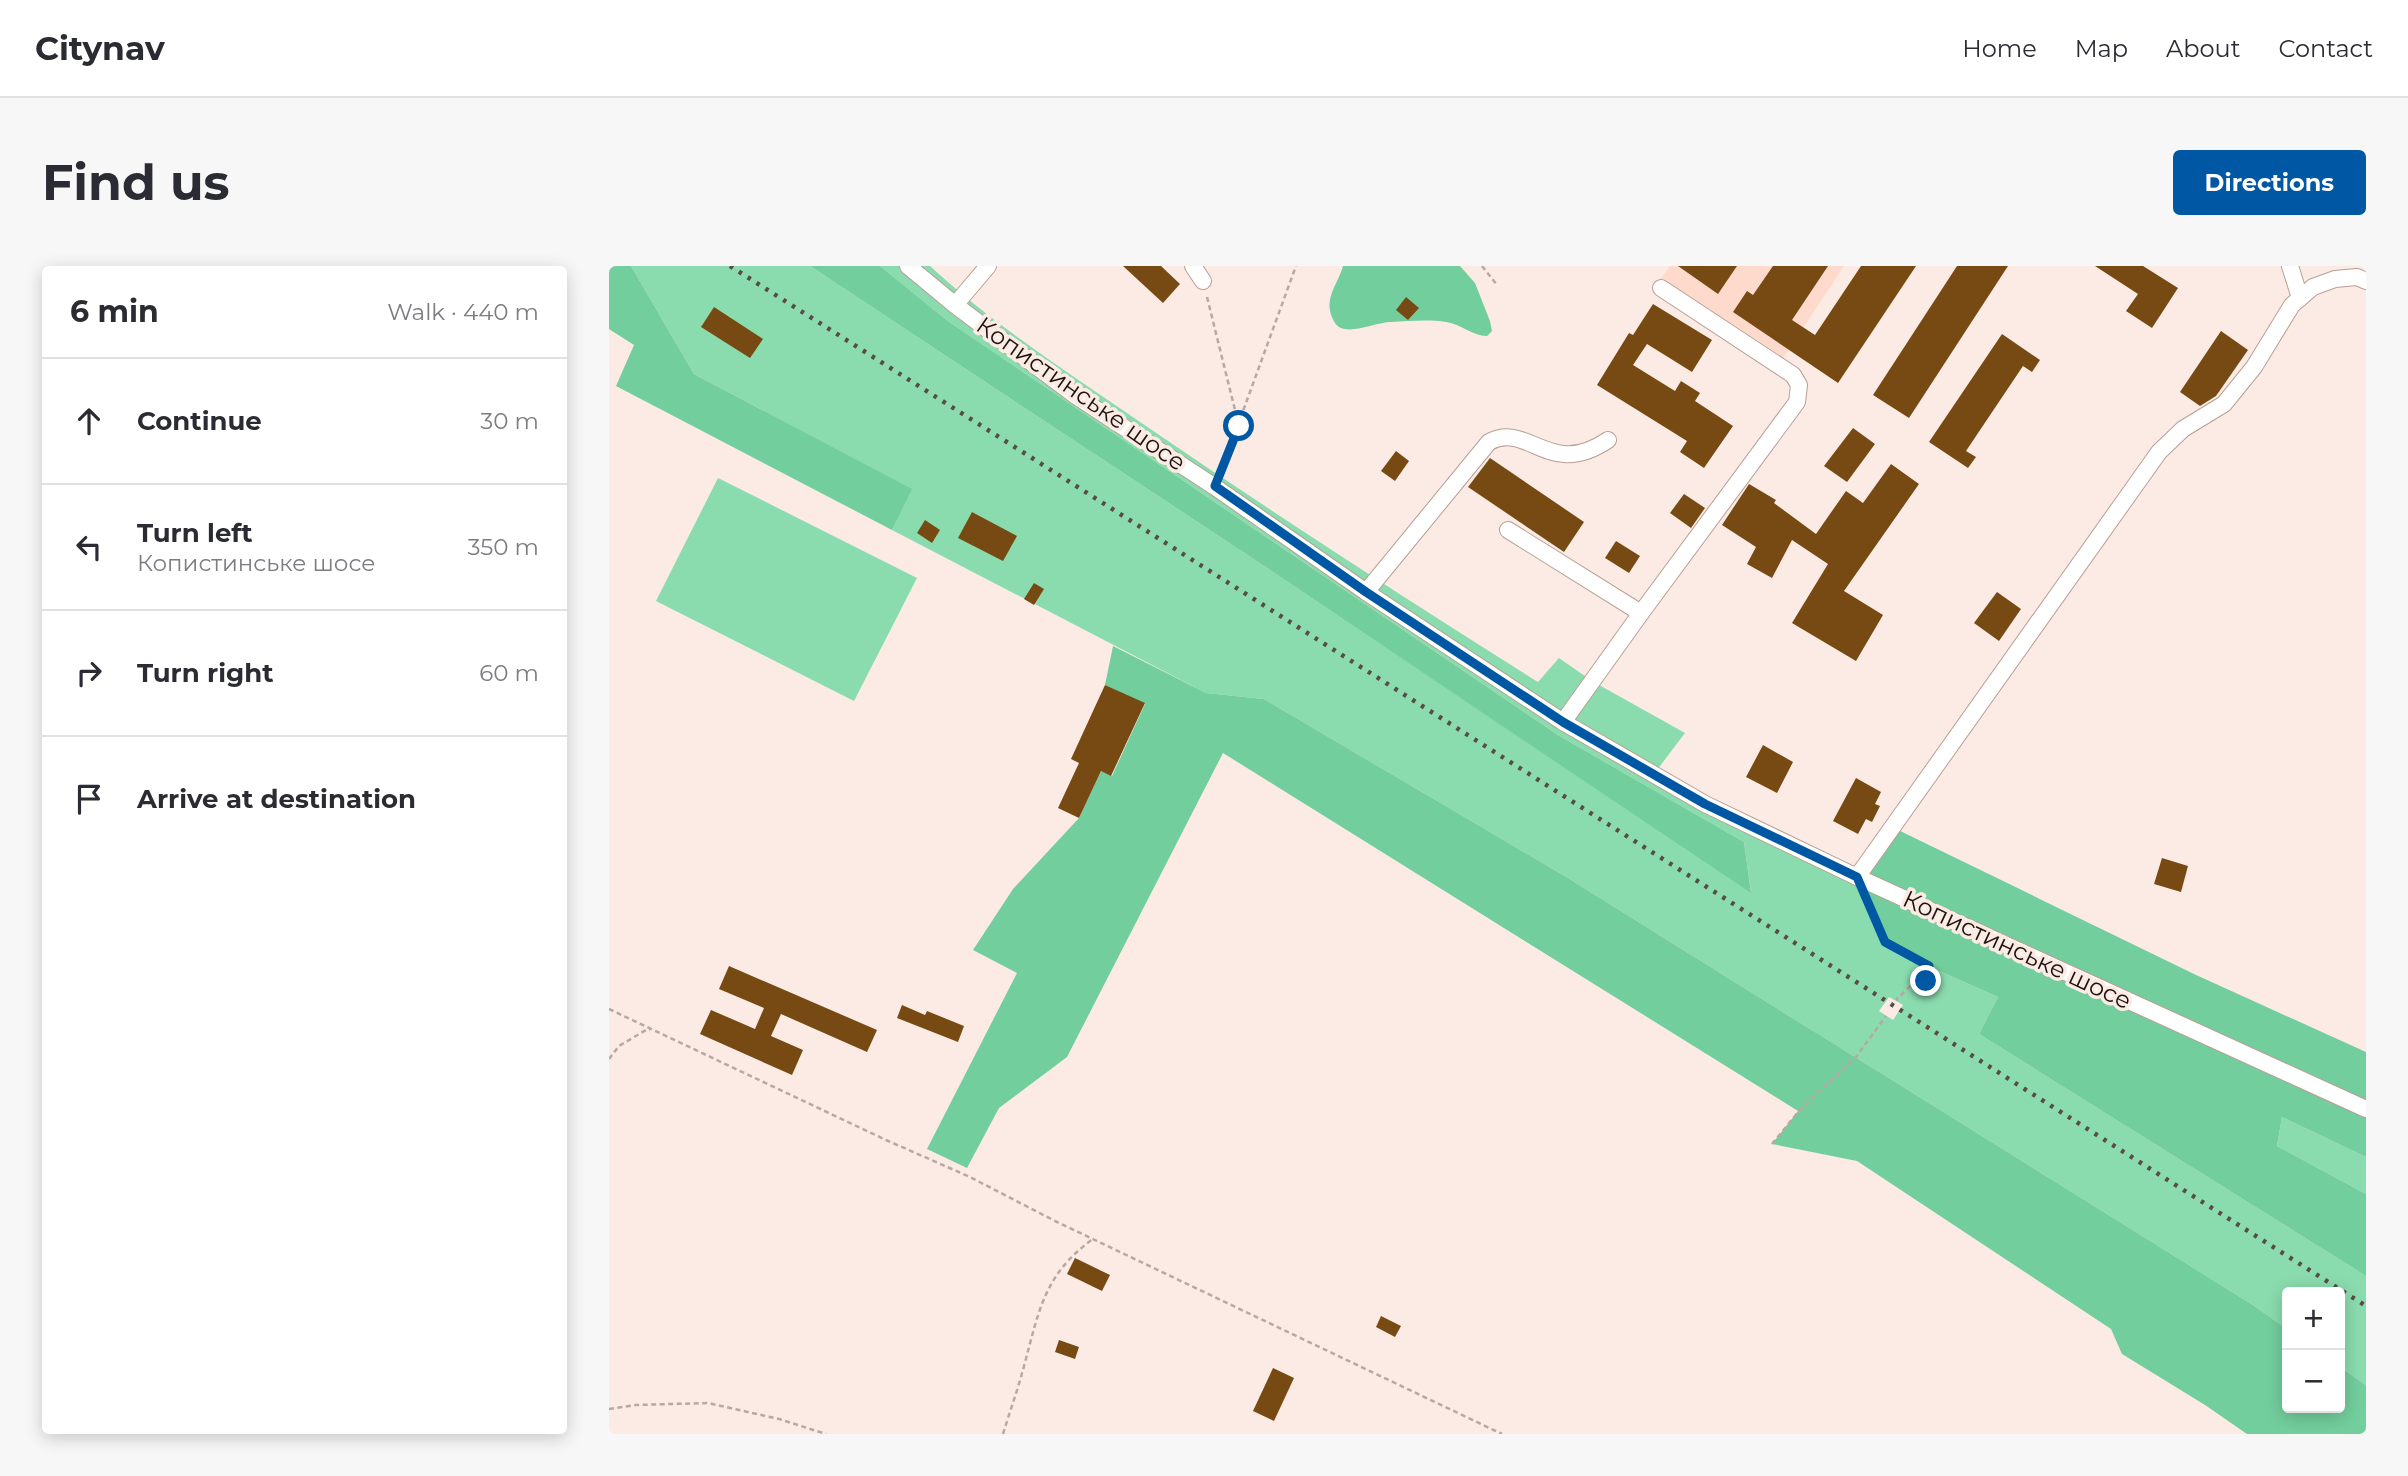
<!DOCTYPE html>
<html lang="en">
<head>
<meta charset="utf-8">
<style>
	body { margin:0; font-family:Montserrat,sans-serif; background:#f7f7f7; color:#2b2b33 }
	.controls { position:absolute; right:21px; bottom:21px; display:grid; overflow:hidden; border-radius:7px; box-shadow:0 4px 18px #0003 }
	.controls button { width:63px; height:63px; display:grid; place-items:center; padding:0; border:0; border-bottom:2px solid #e1e1e2; background:#fff; color:#2b2b33; font:35px sans-serif }
	.stop { position:absolute; width:21px; height:21px; margin:-16px; border:5px solid #0058a5; border-radius:50%; background:#fff }
	.stop.end { background:#0058a5; border-color:#fff; box-shadow:0 2px 7px #0008 }
	.list { margin:0; padding:0; list-style:none }
	h2 { display:flex; justify-content:space-between; align-items:center; height:91px; margin:0; padding:0 28px; font-size:30px }
	h2 small { font-size:23px; font-weight:400; color:#7c7c81 }
	.list li { display:grid; grid-template-columns:46px 1fr auto; gap:21px; align-items:center; box-sizing:border-box; height:126px; padding:0 28px; border-top:2px solid #e1e1e2 }
	.list b { display:block; font-size:26px; white-space:nowrap }
	.list p { margin:0; font-size:23px; white-space:nowrap; color:#7c7c81 }
	.list em { font-size:23px; font-style:normal; color:#7c7c81 }
	.icon { flex:none; width:38px; height:38px; fill:none; stroke:currentColor; stroke-width:2; stroke-linecap:round; stroke-linejoin:round }
	.map { position:relative; flex:none; width:1757px; height:1168px; overflow:hidden; border-radius:7px }
	header { display:flex; align-items:center; gap:42px; box-sizing:border-box; height:98px; padding:0 35px; background:#fff; border-bottom:2px solid #e1e1e2 }
	header strong { font-size:33px }
	nav { display:flex; gap:38px; margin-inline-start:auto; font-size:24px }
	.intro { display:flex; align-items:center; justify-content:space-between; box-sizing:border-box; height:168px; padding:0 42px }
	h1 { margin:0; font-size:49px }
	.button { padding:18px 32px; border-radius:7px; background:#0058a5; color:#fff; font-size:24px; font-weight:700 }
	main { display:flex; gap:42px; padding:0 42px }
	aside { flex:1; background:#fff; border-radius:7px; box-shadow:0 4px 18px #0003 }
	.map>svg:first-child { display:block }
	.built { fill:#fddacb }
	.green { fill:#8adcae; fill-rule:evenodd }
	.forest { fill:#73ce9d }
	.building { fill:#764a12 }
	.lines { fill:none; stroke-linecap:round; stroke-linejoin:round }
	.minor-casing { stroke:#b89f94; stroke-width:18 }
	.path { stroke:#b7a8a2; stroke-width:2.5; stroke-dasharray:5 3.5; stroke-linecap:butt }
	.minor { stroke:#fff; stroke-width:16 }
	.rail { stroke:#574c47; stroke-width:4.5; stroke-dasharray:3.5 7; stroke-linecap:butt }
	.route { stroke:#0058a5; stroke-width:9 }
	.labels { text-anchor:middle; stroke-width:7; stroke-linejoin:round; paint-order:stroke }
	.street-label { font-size:24px; fill:#1d1410; stroke:#fcebe4 }
</style>
</head>
<body>
<header>
<strong>Citynav</strong>
<nav><a>Home</a><a>Map</a><a>About</a><a>Contact</a></nav>
</header>
<div class="intro"><h1>Find us</h1><a class="button">Directions</a></div>
<main>
<aside>
<h2>6 min<small>Walk · 440 m</small></h2>
<ul class="list">
<li><svg class="icon" aria-label="ahead" viewBox="0 0 24 24"><path d="M12 20V5M6 11l6-6 6 6"/></svg><div><b>Continue</b></div><em>30 m</em></li>
<li><svg class="icon" aria-label="left" viewBox="0 0 24 24"><path d="M17 20v-9H6M10 6l-5 5 5 5"/></svg><div><b>Turn left</b><p>Копистинське шосе</p></div><em>350 m</em></li>
<li><svg class="icon" aria-label="right" viewBox="0 0 24 24"><path d="M7 20v-9h11M14 6l5 5-5 5"/></svg><div><b>Turn right</b></div><em>60 m</em></li>
<li><svg class="icon" aria-label="arrive" viewBox="0 0 24 24"><path d="M6 21V4h12l-3 4 3 4H6"/></svg><div><b>Arrive at destination</b></div></li>
</ul>
</aside>
<div class="map">
<svg width="1757" height="1168" viewBox="0 0 1757 1168">
	<rect width="100%" height="100%" fill="#fcebe4"/>
	<path class="built" d="M 1061,0 L 1235,0 L 1172,95 L 1051,14 Z"/>
	<g class="green">
		<path d="M 22,0 L 201,0 L 658,302 L 1142,626 L 1135,576 L 949,469 L 339,55 L 271,0 L 321,0 C 386,60 461,108 534,158 C 664,247 796,332 929,416 L 950,392 L 983,415 L 1076,467 L 1045,508 L 1248,611 L 1319,700 L 1389,731 L 1370,768 L 1757,1010 L 1757,1119 L 1731,1101 L 1731,1026 L 1678,1026 L 1678,1063 L 1644,1039 L 959,612 L 655,433 L 597,427 L 283,264 L 302,223 L 85,108 ZM 1280,731 L 1294,739 L 1284,754 L 1270,745 Z"/>
		<path d="M 109,212 L 308,312 L 245,435 L 47,335 Z"/>
		<path d="M 1673,851 L 1757,891 L 1757,928 L 1668,880 Z"/>
	</g>
	<g class="forest">
		<path d="M 0,0 L 22,0 L 85,108 L 303,223 L 283,264 L 7,120 L 25,79 L 0,63 Z"/>
		<path d="M 201,0 L 271,0 L 339,55 L 949,469 L 1135,576 L 1142,627 L 658,302 Z"/>
		<path d="M 734,0 L 851,0 L 866,17 L 881,55 L 883,65 L 878,70 C 863,70 852,58 837,56 C 820,53 800,55 782,56 C 766,56 736,72 726,57 C 712,34 729,19 734,0 Z"/>
		<path d="M 504,380 L 597,427 L 655,433 L 959,612 L 1644,1039 L 1678,1063 L 1678,1142 L 1731,1142 L 1731,1101 L 1757,1119 L 1757,1168 L 1638,1168 L 1596,1139 L 1513,1088 L 1502,1063 L 1248,895 L 1163,878 L 1189,845 L 614,487 L 458,791 L 390,842 L 358,902 L 318,883 L 408,707 L 364,684 L 404,623 L 470,552 L 492,505 L 503,510 L 536,438 L 496,419 Z"/>
		<path d="M 1283,561 L 1585,708 L 1757,786 L 1757,891 L 1673,851 L 1668,880 L 1757,928 L 1757,1010 L 1370,768 L 1389,731 L 1319,700 L 1276,676 L 1248,611 Z"/>
	</g>
	<g class="building">
		<path d="M 514,0 L 552,0 L 571,18 L 554,37 Z"/>
		<path d="M 1069,0 L 1128,0 L 1109,28 Z"/>
		<path d="M 1164,0 L 1219,0 L 1183,54 L 1206,69 L 1252,0 L 1307,0 L 1229,117 L 1124,46 L 1138,25 L 1144,29 Z"/>
		<path d="M 1348,0 L 1399,0 L 1300,152 L 1264,129 Z"/>
		<path d="M 1486,0 L 1534,0 L 1569,22 L 1543,62 L 1517,45 L 1529,28 Z"/>
		<path d="M 797,31 L 810,42 L 799,54 L 787,44 Z"/>
		<path d="M 1044,38 L 1103,74 L 1083,106 L 1038,78 L 1024,99 L 1066,125 L 1072,115 L 1091,127 L 1086,135 L 1124,160 L 1095,202 L 1071,186 L 1078,175 L 988,119 L 1020,67 L 1024,69 Z"/>
		<path d="M 105,41 L 154,73 L 141,92 L 92,61 Z"/>
		<path d="M 1612,65 L 1639,84 L 1607,130 L 1591,140 L 1571,126 Z"/>
		<path d="M 1393,68 L 1431,94 L 1423,106 L 1414,100 L 1357,185 L 1367,191 L 1359,202 L 1320,176 Z"/>
		<path d="M 1244,162 L 1266,178 L 1238,216 L 1215,200 Z"/>
		<path d="M 787,185 L 800,195 L 786,215 L 772,205 Z"/>
		<path d="M 881,192 L 975,256 L 955,286 L 859,221 Z"/>
		<path d="M 1282,198 L 1310,218 L 1235,325 L 1274,349 L 1247,395 L 1183,357 L 1219,298 L 1183,274 L 1163,312 L 1138,298 L 1147,281 L 1113,259 L 1140,218 L 1167,234 L 1165,237 L 1207,268 L 1237,225 L 1254,237 Z"/>
		<path d="M 1075,228 L 1096,242 L 1082,262 L 1061,247 Z"/>
		<path d="M 363,246 L 408,270 L 394,295 L 349,272 Z"/>
		<path d="M 316,254 L 331,264 L 323,277 L 308,267 Z"/>
		<path d="M 1007,275 L 1031,290 L 1020,307 L 996,292 Z"/>
		<path d="M 425,317 L 435,323 L 425,339 L 415,333 Z"/>
		<path d="M 1388,326 L 1412,343 L 1390,375 L 1365,357 Z"/>
		<path d="M 496,419 L 536,437 L 502,510 L 492,505 L 470,552 L 449,542 L 470,497 L 462,493 Z"/>
		<path d="M 1154,479 L 1184,496 L 1168,527 L 1137,511 Z"/>
		<path d="M 1247,512 L 1272,526 L 1266,538 L 1271,540 L 1263,556 L 1257,553 L 1249,568 L 1224,555 Z"/>
		<path d="M 1553,592 L 1579,600 L 1572,626 L 1545,618 Z"/>
		<path d="M 120,700 L 268,764 L 258,786 L 172,748 L 162,770 L 194,784 L 183,809 L 91,768 L 102,744 L 146,763 L 155,742 L 110,723 Z"/>
		<path d="M 293,739 L 316,749 L 318,745 L 355,760 L 349,776 L 288,752 Z"/>
		<path d="M 466,992 L 501,1009 L 493,1025 L 458,1008 Z"/>
		<path d="M 772,1050 L 792,1060 L 786,1071 L 767,1061 Z"/>
		<path d="M 450,1074 L 470,1081 L 466,1093 L 446,1086 Z"/>
		<path d="M 664,1102 L 685,1112 L 665,1155 L 644,1145 Z"/>
	</g>
	<g class="lines">
		<defs>
			<g id="minor">
				<path d="M 299,0 L 346,39 L 467,130 L 606,221 L 757,326 L 954,456 L 1096,538 L 1248,611 L 1757,843"/>
				<path d="M 584,0 L 594,15"/>
				<path d="M 1681,0 L 1691,32"/>
				<path d="M 346,39 L 379,0"/>
				<path d="M 899,264 L 1032,347"/>
				<path d="M 757,326 L 880,176 C 920,155 940,214 999,174"/>
				<path d="M 954,456 L 1032,347 L 1188,136 L 1190,119 L 1184,109 L 1052,22"/>
				<path d="M 1248,611 L 1550,186 L 1574,163 L 1615,138 L 1645,101 L 1683,39 L 1704,21 L 1726,13 L 1748,11 L 1757,15"/>
			</g>
		</defs>
		<use href="#minor" class="minor-casing"/>
		<g class="path">
			<path d="M 873,0 L 888,19"/>
			<path d="M 598,31 L 630,160"/>
			<path d="M 611,208 L 687,0"/>
			<path d="M 1258,633 L 1276,676 L 1319,700 L 1317,715 L 1301,720 L 1287,734"/>
			<path d="M 0,743 L 277,874 L 361,911 L 446,955 L 893,1168"/>
			<path d="M 0,793 L 10,780 L 37,764 L 41,764"/>
			<path d="M 1163,878 L 1190,845 L 1247,791 L 1277,750"/>
			<path d="M 0,1143 L 27,1139 L 99,1137 L 170,1153 L 217,1168"/>
			<path d="M 394,1168 C 401,1145 409,1123 415,1100 C 430,1045 435,1008 484,973"/>
		</g>
		<use href="#minor" class="minor"/>
		<path class="rail" d="M 121,0 L 1757,1040"/>
	</g>
	<g class="lines">
		<path class="route" d="M 630,160 L 606,220 L 757,326 L 954,456 L 1096,538 L 1248,611 L 1276,676 L 1320,700 L 1317,715"/>
	</g>
	<g class="labels">
		<g class="street-label">
			<text transform="translate(472 128) rotate(35)" y="8">Копистинське шосе</text>
			<text transform="translate(1408 684) rotate(25)" y="8">Копистинське шосе</text>
		</g>
	</g>
</svg>
<div class="controls">
<button>+</button>
<button>−</button>
</div>
<div class="stop" style="left:630px;top:160px"></div>
<div class="stop end" style="left:1317px;top:715px"></div>
</div>
</main>
</body>
</html>
